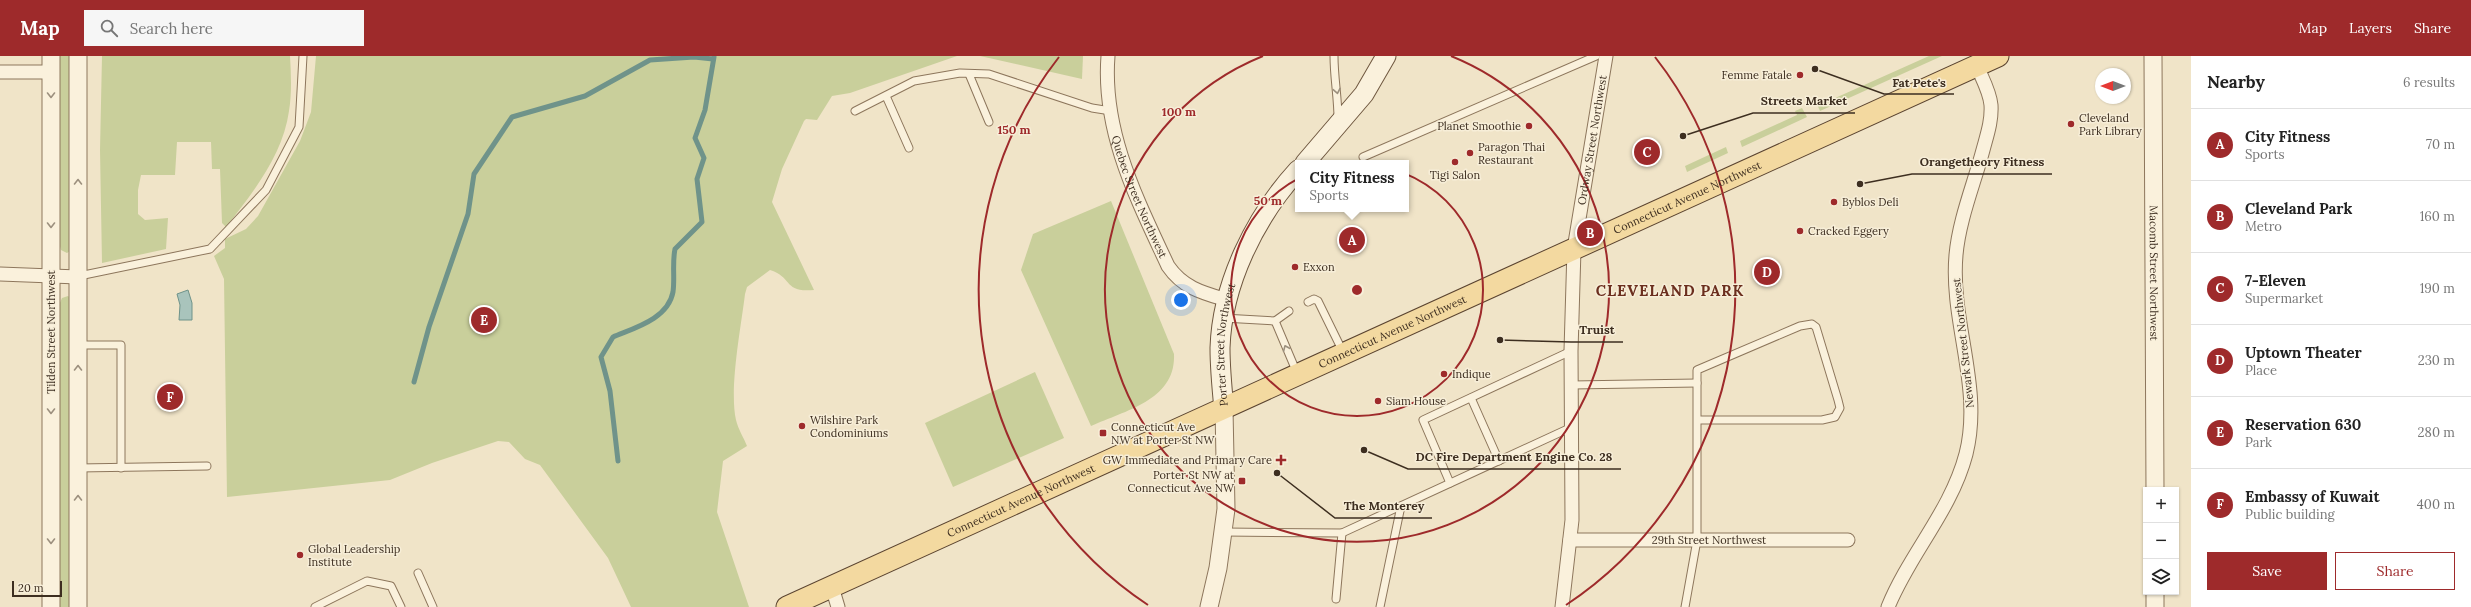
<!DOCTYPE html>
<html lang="en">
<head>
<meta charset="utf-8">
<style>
	body { margin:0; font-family:Lora,serif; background:#f6f6f6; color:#222 }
	.controls { position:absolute; right:12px; bottom:12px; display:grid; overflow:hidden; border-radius:0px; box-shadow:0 1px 3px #0004 }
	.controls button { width:36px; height:36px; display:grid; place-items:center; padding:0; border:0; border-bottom:1px solid #e0e0e0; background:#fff; color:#222; font:20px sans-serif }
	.compass { position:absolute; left:2095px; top:12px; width:36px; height:36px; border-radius:50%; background:#fff; box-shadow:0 1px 3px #0004; rotate:270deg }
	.scale { position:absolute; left:12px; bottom:10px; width:50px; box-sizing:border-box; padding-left:4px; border:2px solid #3d2e20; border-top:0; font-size:11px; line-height:14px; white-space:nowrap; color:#3d2e20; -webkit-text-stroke:3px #f7eed8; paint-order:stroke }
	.you { position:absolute; left:1181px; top:244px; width:14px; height:14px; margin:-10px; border:3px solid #fff; border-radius:50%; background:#1a73e8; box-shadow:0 0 0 6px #1a73e833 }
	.badge { display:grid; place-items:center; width:26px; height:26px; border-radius:50%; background:#9e2a2b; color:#fff; font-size:13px; font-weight:700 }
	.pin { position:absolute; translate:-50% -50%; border:2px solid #fff; box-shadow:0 1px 4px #0006 }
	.popup { position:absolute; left:1295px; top:104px; width:114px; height:52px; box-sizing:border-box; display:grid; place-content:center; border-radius:0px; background:#fff; filter:drop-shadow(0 1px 3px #0005); font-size:13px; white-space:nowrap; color:#767676 }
	.popup b { font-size:15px; color:#222 }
	.popup::after { content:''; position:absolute; left:50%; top:100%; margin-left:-8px; border:8px solid transparent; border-top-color:#fff }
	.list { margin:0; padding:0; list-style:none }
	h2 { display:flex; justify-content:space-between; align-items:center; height:52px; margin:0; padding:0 16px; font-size:17px }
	h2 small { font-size:13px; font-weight:400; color:#767676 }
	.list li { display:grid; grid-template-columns:26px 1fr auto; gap:12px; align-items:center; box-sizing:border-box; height:72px; padding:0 16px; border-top:1px solid #e0e0e0 }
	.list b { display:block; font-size:15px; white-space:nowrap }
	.list p { margin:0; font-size:13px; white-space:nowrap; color:#767676 }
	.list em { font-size:13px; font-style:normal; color:#767676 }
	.actions { display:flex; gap:8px; padding:12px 16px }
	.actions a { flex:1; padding:9px 0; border:1px solid #9e2a2b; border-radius:0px; text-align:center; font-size:14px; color:#9e2a2b }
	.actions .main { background:#9e2a2b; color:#fff }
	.icon { flex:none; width:22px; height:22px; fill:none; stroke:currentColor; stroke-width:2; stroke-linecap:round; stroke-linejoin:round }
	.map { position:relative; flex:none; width:2191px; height:551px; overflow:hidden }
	header { display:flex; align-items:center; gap:24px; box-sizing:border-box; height:56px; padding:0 20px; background:#9e2a2b; color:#fff }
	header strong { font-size:19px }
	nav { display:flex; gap:22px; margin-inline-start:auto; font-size:14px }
	.search { width:280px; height:36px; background:#f6f6f6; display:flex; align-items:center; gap:10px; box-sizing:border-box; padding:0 14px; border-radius:0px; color:#767676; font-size:15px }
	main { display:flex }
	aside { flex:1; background:#fff }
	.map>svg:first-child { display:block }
	.green { fill:#c9cf9b }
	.water { fill:#a9c4bc; stroke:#6f938a }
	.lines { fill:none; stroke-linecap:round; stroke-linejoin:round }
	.stream { stroke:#6f938a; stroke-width:5 }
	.service-casing { stroke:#8d765c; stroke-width:9 }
	.minor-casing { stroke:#8d765c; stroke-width:15 }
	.tertiary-casing { stroke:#8d765c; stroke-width:19 }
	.secondary-casing { stroke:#6f573f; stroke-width:21 }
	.primary-casing { stroke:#5b4430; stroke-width:23 }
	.service { stroke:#faf1dc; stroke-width:7 }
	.minor { stroke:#faf1dc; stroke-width:13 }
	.tertiary { stroke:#faf1dc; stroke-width:17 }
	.secondary { stroke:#faf1dc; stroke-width:19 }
	.primary { stroke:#f3d9a0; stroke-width:21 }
	.oneway { stroke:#9c907e }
	.ring { fill:none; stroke:#9e2a2b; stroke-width:2 }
	.poi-dot { fill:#9e2a2b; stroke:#f7eed8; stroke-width:1.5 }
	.labels { text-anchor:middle; stroke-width:3; stroke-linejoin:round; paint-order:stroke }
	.poi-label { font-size:11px; fill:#3d2e20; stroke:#f7eed8; text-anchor:start }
	.street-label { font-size:11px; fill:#3d2e20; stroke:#f7eed8 }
	.district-label { font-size:15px; font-weight:bold; letter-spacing:1px; fill:#6b2e1e; stroke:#f7eed8 }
	.centre { fill:#9e2a2b; stroke:#f7eed8; stroke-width:2 }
	.ring-label { font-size:12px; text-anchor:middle; font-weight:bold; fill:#9e2a2b; stroke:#f7eed8; stroke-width:3; stroke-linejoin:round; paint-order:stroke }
	.leader { fill:none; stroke:#3d2e20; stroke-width:1.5 }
	.callout-dot { fill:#3d2e20; stroke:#f7eed8; stroke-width:1.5 }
	.callout-label { font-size:12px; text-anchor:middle; font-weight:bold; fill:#3d2e20; stroke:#f7eed8; stroke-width:3; stroke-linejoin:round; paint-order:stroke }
</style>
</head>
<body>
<header>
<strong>Map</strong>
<div class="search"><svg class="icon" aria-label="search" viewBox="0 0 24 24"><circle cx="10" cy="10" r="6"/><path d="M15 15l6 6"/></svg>Search here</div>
<nav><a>Map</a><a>Layers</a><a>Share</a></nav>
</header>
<main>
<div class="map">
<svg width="2191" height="551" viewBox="0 0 2191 551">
	<rect width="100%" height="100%" fill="#f0e4c8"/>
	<g class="green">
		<path d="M 59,0 L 75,0 L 73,193 L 67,197 L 61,194 L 59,187 Z"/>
		<path d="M 102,0 L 290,0 C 291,18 292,37 289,55 C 283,99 252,138 226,171 L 222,167 L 220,113 L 212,113 L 211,86 L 177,86 L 175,119 L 141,119 L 138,134 L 138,158 L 145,164 L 168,162 L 166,193 L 102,207 L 100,94 Z"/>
		<path d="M 316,0 L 957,0 L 850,37 L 832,40 L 817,64 L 806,63 L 804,65 L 782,113 L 772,146 L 814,234 C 783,237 793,221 770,214 L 747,231 L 745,238 C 741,272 729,332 736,364 C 738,373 744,382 747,390 L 723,405 L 717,456 L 749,551 L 631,551 L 608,502 L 540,409 L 525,403 L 509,386 L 498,385 L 432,407 L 390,424 L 227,441 L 224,223 L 214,200 L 225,192 L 225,183 L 246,173 L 258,160 L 300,85 L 311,56 Z"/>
		<path d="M 980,0 L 1083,0 L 1082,23 Z"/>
		<path d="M 1929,0 L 1942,0 L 1820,55 L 1816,46 L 1822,43 L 1824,47 Z"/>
		<path d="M 1802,52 L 1807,61 L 1742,91 L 1740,85 L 1797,59 L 1795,55 Z"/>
		<path d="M 1726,91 L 1728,97 L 1687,116 L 1685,110 Z"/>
		<path d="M 1111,145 L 1174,298 C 1176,344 1126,354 1091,370 L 1021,214 L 1033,178 Z"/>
		<path d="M 68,240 L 73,244 L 77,551 L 58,551 L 59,249 L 62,242 Z"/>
		<path d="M 1035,316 L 1064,382 L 953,431 L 925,367 Z"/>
	</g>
	<path class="water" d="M 188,234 L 192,247 L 192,264 L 179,264 L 180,249 L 177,238 Z"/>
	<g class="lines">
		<g class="stream">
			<path d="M 414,326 L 429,271 L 468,158 L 474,118 L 512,61 L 585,40 L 650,4 L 694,1 L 713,3"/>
			<path d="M 618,405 L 610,335 L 601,301 L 613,281 C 634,272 668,263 673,236 C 675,222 672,207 675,193 L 702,166 L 697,123 L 704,102 L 695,82 L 705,54 L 714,1"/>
		</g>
		<defs>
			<g id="service">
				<path d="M 1334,0 C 1334,22 1338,41 1338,63"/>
				<path d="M 969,18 L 989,66"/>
				<path d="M 886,40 L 909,92"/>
				<path d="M 855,55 L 914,25 L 960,17 L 989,18 L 1092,52 L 1111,55"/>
				<path d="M 1363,101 L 1596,0"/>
				<path d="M 79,220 L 210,193 L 266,134 L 299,71 L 303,0"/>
				<path d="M 1308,246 L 1314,243 L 1318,245 L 1343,296"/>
				<path d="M 1223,262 L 1275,265 L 1289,255"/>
				<path d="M 1275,265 L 1297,317"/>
				<path d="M 78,289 L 121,289 L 121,412"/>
				<path d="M 1572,329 L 1697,327"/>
				<path d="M 1471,342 L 1499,405"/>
				<path d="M 78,412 L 207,410"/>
				<path d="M 1450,427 L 1423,364 L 1571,295"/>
				<path d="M 1224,476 L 1342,477 L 1572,371"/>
				<path d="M 418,517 L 433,551"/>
				<path d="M 1336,543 L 1342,477"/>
				<path d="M 315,551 L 367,525 L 391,530 L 401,551"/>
				<path d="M 1380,551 L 1401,450"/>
				<path d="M 1685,551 L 1697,484 L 1697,314 L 1800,270 L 1812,268 L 1816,271 L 1838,344 L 1840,352 L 1835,361 L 1822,364 L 1697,364"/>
			</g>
			<g id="minor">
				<path id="s1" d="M 1108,0 C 1102,76 1137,143 1168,210 C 1183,232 1203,237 1227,244"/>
				<path d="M 0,16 L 51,16"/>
				<path d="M 0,218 L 78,221"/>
				<path id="s2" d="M 1570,484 L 1848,484"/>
				<path d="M 832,531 L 838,551"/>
				<path id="s3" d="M 1562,551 L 1572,464 L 1571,295 L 1574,193 L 1606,0"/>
				<path d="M 1888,551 C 1910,497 1951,455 1966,398 C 1983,331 1950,266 1956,199 C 1959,164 1974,128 1983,94 C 1987,79 1992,65 1991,49 C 1990,36 1982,22 1977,10"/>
			</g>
			<g id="tertiary">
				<path id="s4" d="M 2153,0 L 2155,434"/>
				<path d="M 2155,536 L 2155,551"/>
				<path d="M 51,551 L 51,0"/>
				<path d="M 78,551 L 78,0"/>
				<path d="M 1209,551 L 1218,512 L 1226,453 L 1224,353"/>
			</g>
			<g id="secondary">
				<path d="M 1305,107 L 1364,38 L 1386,0"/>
				<path id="s5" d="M 1224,353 C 1222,333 1220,312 1220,292 C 1222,228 1255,161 1298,114"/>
			</g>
			<g id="primary">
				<path id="s6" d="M 787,551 L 1998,0"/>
			</g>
		</defs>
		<use href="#service" class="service-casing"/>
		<use href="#minor" class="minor-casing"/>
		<use href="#tertiary" class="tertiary-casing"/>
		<use href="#secondary" class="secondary-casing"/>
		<use href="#primary" class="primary-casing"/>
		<use href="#service" class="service"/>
		<use href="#minor" class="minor"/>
		<use href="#tertiary" class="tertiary"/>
		<use href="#secondary" class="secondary"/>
		<use href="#primary" class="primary"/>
	</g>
	<defs><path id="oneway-chevron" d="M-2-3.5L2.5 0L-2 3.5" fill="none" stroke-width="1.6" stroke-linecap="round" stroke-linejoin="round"/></defs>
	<g class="oneway">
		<use href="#oneway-chevron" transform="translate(1337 35) rotate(79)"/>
		<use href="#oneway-chevron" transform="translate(51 39) rotate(90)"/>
		<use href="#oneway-chevron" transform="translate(78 126) rotate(-90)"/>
		<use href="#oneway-chevron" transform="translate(51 169) rotate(90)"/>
		<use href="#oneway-chevron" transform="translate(1286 292) rotate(-113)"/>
		<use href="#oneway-chevron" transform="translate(78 312) rotate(-90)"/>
		<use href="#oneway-chevron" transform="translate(51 355) rotate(90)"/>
		<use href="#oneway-chevron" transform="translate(78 442) rotate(-90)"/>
		<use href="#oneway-chevron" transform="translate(51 485) rotate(90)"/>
	</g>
	<g class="ring">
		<circle cx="1357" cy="234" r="126"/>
		<path d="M1451 0A252 252 0 1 1 1263 0"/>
		<path d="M1148 549A378 378 0 0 1 1059 1M1655 1A378 378 0 0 1 1566 549"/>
	</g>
	<g class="poi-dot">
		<circle cx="1800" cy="19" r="4"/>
		<circle cx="2071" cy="68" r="4"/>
		<circle cx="1529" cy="70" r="4"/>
		<circle cx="1470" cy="97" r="4"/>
		<circle cx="1455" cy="106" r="4"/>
		<circle cx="1834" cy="146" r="4"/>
		<circle cx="1800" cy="175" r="4"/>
		<circle cx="1295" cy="211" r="4"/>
		<circle cx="1444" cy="318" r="4"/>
		<circle cx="1378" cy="345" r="4"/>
		<circle cx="802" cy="370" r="4"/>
		<rect x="1099" y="373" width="8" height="8" rx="2"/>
		<path d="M1279 398h4v4h4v4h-4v4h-4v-4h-4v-4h4z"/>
		<rect x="1238" y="421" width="8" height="8" rx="2"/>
		<circle cx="300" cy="499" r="4"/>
	</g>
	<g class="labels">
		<g class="poi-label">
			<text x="1792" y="23" text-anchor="end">Femme Fatale</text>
			<text x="2079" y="66">Cleveland<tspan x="2079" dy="13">Park Library</tspan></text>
			<text x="1521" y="74" text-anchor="end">Planet Smoothie</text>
			<text x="1478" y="95">Paragon Thai<tspan x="1478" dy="13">Restaurant</tspan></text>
			<text x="1455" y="123" text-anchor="middle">Tigi Salon</text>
			<text x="1842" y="150">Byblos Deli</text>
			<text x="1808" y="179">Cracked Eggery</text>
			<text x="1303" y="215">Exxon</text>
			<text x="1452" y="322">Indique</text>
			<text x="1386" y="349">Siam House</text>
			<text x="810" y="368">Wilshire Park<tspan x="810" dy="13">Condominiums</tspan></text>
			<text x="1111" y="375">Connecticut Ave<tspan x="1111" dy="13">NW at Porter St NW</tspan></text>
			<text x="1272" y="408" text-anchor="end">GW Immediate and Primary Care</text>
			<text x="1234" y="423" text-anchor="end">Porter St NW at<tspan x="1234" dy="13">Connecticut Ave NW</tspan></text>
			<text x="308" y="497">Global Leadership<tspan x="308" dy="13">Institute</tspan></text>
		</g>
		<g class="street-label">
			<text dy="4" stroke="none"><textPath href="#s3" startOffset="469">Ordway Street Northwest</textPath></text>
			<text dy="4" stroke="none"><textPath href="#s1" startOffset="146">Quebec Street Northwest</textPath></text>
			<text dy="4" stroke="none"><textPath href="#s6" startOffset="989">Connecticut Avenue Northwest</textPath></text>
			<text dy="4" stroke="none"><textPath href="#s4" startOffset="217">Macomb Street Northwest</textPath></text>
			<text transform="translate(51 276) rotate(-90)" y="4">Tilden Street Northwest</text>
			<text dy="4" stroke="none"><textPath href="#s6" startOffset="665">Connecticut Avenue Northwest</textPath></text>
			<text transform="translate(1963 287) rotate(-96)" y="4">Newark Street Northwest</text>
			<text dy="4" stroke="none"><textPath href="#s5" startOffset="65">Porter Street Northwest</textPath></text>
			<text dy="4" stroke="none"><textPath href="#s6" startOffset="257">Connecticut Avenue Northwest</textPath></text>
			<text dy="4" stroke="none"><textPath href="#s2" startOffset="139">29th Street Northwest</textPath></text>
		</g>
		<g class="district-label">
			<text x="1670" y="240">CLEVELAND PARK</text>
		</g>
	</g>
	<circle cx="1357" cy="234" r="6" class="centre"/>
	<g class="ring-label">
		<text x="1179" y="60">100 m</text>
		<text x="1014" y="78">150 m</text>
		<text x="1268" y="149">50 m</text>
	</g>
	<path class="leader" d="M1815 13L1884 38H1954M1683 80L1753 57H1855M1860 128L1912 118H2052M1500 284L1571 286H1623M1364 394L1408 413H1621M1277 417L1335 462H1432"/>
	<g class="callout-dot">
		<circle cx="1815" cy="13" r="4"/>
		<circle cx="1683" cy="80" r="4"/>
		<circle cx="1860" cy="128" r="4"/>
		<circle cx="1500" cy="284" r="4"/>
		<circle cx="1364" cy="394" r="4"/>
		<circle cx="1277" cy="417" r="4"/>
	</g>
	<g class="callout-label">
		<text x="1919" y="31">Fat Pete's</text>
		<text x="1804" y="49">Streets Market</text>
		<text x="1982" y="110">Orangetheory Fitness</text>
		<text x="1597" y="278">Truist</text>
		<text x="1514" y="405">DC Fire Department Engine Co. 28</text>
		<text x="1384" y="454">The Monterey</text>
	</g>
</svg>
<div class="controls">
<button>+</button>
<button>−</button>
<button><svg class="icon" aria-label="layers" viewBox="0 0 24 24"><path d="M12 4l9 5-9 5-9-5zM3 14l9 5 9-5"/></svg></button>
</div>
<svg class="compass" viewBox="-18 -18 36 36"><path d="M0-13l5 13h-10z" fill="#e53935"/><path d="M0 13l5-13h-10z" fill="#767676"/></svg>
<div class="scale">20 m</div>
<div class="you"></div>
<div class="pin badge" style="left:1352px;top:184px">A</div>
<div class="popup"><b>City Fitness</b>Sports</div>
<div class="pin badge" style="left:1590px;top:177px">B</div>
<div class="pin badge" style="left:1647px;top:96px">C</div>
<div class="pin badge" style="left:1767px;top:216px">D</div>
<div class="pin badge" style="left:484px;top:264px">E</div>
<div class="pin badge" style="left:170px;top:341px">F</div>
</div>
<aside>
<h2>Nearby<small>6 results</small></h2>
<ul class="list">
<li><span class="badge">A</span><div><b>City Fitness</b><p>Sports</p></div><em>70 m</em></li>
<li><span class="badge">B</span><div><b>Cleveland Park</b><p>Metro</p></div><em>160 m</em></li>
<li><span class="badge">C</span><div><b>7-Eleven</b><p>Supermarket</p></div><em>190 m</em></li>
<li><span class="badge">D</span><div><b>Uptown Theater</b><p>Place</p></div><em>230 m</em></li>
<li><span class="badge">E</span><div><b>Reservation 630</b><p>Park</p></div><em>280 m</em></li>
<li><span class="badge">F</span><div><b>Embassy of Kuwait</b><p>Public building</p></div><em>400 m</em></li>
</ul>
<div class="actions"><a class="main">Save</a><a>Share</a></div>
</aside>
</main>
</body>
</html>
